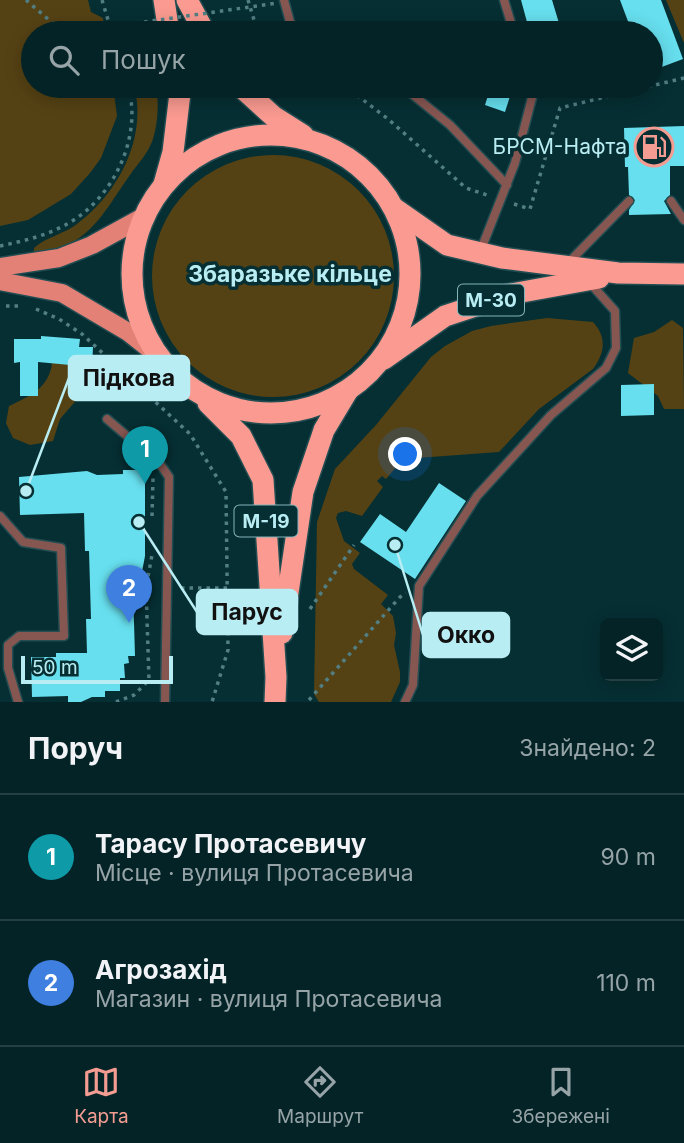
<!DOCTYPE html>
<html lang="uk">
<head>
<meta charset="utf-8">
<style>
	body { margin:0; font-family:Inter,sans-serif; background:#122f32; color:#f1f3f6 }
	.controls { position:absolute; right:21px; bottom:21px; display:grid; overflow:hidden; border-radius:10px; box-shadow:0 4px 18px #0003 }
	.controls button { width:63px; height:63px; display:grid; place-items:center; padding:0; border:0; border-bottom:2px solid #254043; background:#042326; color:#f1f3f6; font:35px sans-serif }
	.scale { position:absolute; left:21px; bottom:18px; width:152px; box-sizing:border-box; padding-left:7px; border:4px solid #b8edf4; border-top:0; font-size:19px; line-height:24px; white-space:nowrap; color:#b8edf4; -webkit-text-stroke:5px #062f33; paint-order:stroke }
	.you { position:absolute; left:406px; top:455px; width:24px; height:24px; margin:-18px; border:5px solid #fff; border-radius:50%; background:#1a73e8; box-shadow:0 0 0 10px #1a73e833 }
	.badge { display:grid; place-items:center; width:46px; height:46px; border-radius:50%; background:#f59c92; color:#fff; font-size:23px; font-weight:700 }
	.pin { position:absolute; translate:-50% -58px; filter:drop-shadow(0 2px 4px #0008) }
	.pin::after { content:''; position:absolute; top:37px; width:24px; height:21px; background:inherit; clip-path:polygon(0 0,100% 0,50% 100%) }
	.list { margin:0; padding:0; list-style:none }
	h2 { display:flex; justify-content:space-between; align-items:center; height:91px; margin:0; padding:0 28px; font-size:30px }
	h2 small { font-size:23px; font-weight:400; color:#97a4a7 }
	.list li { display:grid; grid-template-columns:46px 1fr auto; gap:21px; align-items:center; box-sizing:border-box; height:126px; padding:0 28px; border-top:2px solid #254043 }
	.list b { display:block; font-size:26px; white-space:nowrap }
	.list p { margin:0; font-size:23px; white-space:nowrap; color:#97a4a7 }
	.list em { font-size:23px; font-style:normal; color:#97a4a7 }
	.icon { flex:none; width:38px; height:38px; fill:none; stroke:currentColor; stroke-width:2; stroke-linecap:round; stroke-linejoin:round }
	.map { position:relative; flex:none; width:684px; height:702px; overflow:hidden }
	.search { position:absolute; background:#042326; box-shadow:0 4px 18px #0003; left:21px; right:21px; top:21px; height:77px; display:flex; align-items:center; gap:18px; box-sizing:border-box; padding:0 24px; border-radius:38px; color:#97a4a7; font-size:26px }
	.sheet { height:343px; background:#042326 }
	nav { display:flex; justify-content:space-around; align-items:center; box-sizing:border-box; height:98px; border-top:2px solid #254043; background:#042326; font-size:19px; color:#97a4a7 }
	nav a { display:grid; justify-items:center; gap:4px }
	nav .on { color:#f59c92 }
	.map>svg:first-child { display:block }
	.green { fill:#554214 }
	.building { fill:#67dfee }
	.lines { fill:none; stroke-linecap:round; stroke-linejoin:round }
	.lane-casing { stroke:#224d52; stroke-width:11 }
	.primary-casing { stroke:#224d52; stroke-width:21 }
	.highway-casing { stroke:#224d52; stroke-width:24 }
	.path { stroke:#517f84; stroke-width:3.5; stroke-dasharray:3.5 5; stroke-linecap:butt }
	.lane { stroke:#865651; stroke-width:8 }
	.primary { stroke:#e38177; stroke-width:18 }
	.highway { stroke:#fa9a90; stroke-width:21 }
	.path-bridge { stroke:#517f84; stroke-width:3.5; stroke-dasharray:3.5 5; stroke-linecap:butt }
	.labels { text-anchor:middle; stroke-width:7; stroke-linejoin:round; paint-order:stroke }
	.shield { fill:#062f33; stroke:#83b4ba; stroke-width:2 }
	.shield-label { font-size:19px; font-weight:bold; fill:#b8edf4 }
	.poi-label { font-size:21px; fill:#b8edf4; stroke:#062f33; text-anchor:end }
	.neighbourhood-label { font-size:23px; font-weight:bold; fill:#b8edf4; stroke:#062f33 }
	.leader { fill:none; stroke:#b8edf4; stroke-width:2.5 }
	.callout-dot { fill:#b8edf4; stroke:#062f33; stroke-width:2.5 }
	.callout { fill:#b8edf4; stroke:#b8edf4; stroke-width:2.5 }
	.callout-label { font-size:23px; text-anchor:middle; font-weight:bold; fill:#111 }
</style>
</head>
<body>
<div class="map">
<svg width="684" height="702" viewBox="0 0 684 702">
	<rect width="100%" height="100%" fill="#062f33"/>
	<g class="green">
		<path d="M 0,0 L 88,0 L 91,12 L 103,18 L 104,33 L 33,33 L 33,86 L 113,86 L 117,116 L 101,158 L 90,173 L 71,194 L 28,220 L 0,226 Z"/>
		<path d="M 666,0 L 684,0 L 684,43 Z"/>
		<path d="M 134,86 L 156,86 C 159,103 158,122 153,139 C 148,154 138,163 130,175 C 104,211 87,252 34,251 L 34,248 C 46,237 64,234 77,224 C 118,194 148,137 134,86 Z"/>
		<circle cx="273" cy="276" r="121"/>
		<path d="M 547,318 L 593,322 C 607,337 605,353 593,369 L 539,409 L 499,452 L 403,459 L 386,479 L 382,476 L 377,481 L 383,487 L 362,516 L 346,511 L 338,513 L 336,518 L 344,541 L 360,553 L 352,564 L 354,569 L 388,595 L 381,604 L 393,616 L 396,633 L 394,645 L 400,672 L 400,682 L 391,702 L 319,702 L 314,694 L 317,522 L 335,469 L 376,425 L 431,357 L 445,346 L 472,331 L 491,326 Z"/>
		<path d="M 672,320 L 683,328 L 684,409 L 664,409 L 658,396 L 628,373 L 634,338 L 654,332 Z"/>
		<path d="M 86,360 L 92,374 L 86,389 L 60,419 L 53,441 L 30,445 L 13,438 L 6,423 L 9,406 C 30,396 49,388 52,363 Z"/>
	</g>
	<g class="building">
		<path d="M 521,0 L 552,0 L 562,33 L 530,33 Z"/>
		<path d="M 620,0 L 661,0 L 683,59 L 651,71 L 651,33 L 639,33 L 635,22 L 629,24 Z"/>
		<path d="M 491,86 L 512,90 L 505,112 L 485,105 Z"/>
		<path d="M 684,126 L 684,166 L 670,166 L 670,195 L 664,201 L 671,214 L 629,215 L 629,210 L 635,200 L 629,195 L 628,167 L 625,167 L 624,128 Z"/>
		<path d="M 41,336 L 80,339 L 79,347 L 93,347 L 92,367 L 38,362 L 38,396 L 20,396 L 20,362 L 14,363 L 14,339 L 41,339 Z"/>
		<path d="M 654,384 L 654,415 L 621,416 L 621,385 Z"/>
		<path d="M 123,470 L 145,470 L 145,556 L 140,582 L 133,589 L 135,656 L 128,656 L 129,663 L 124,664 L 125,678 L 120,678 L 120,691 L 105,691 L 105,697 L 92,697 L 81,702 L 68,702 L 68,696 L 32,697 L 31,657 L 56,657 L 56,653 L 87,653 L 86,619 L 91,619 L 89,551 L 85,551 L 84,513 L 20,515 L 19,477 L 87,471 L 97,475 L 123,474 Z"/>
		<path d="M 439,483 L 466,501 L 415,579 L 360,542 L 380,514 L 406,532 Z"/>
	</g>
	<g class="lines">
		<defs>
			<g id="lane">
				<path d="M 284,0 L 293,33"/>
				<path d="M 504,0 L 514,33"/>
				<path d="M 402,86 L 450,125 L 507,185"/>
				<path d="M 671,201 L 684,220"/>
				<path d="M 480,252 L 515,163 L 533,94 L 531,86"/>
				<path d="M 567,264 L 629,201"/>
				<path d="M 107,419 L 160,464 L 169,477 L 165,702"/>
				<path d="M 0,516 L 23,542 L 61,548 L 64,636 L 19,636 L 8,645 L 8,668 L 18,702"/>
				<path d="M 405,702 L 413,685 L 419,586 L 477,496 L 551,415 L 606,368 L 616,348 L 615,311 L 590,283"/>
			</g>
			<g id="primary">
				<path d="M 0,267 L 59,258 L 92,245 L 145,216"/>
				<path d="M 0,281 L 62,293 L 128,332 L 157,355"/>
			</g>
			<g id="highway">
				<path d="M 164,0 L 169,33"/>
				<path d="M 187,0 L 205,33"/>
				<path d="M 240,86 L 273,116 L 303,135"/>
				<circle cx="271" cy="274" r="139"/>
				<path d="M 164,184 L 173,152 L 180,93 L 179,86"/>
				<path d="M 394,208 L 447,245 L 502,258 L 618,273 L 684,274"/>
				<path d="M 384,359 L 445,316 L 511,294 L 599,278"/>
				<path d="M 208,403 L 241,436 L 263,480 L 276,677 L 275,702"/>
				<path d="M 282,633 L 303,492 L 324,430 L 348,390"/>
			</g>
		</defs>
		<use href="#lane" class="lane-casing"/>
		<use href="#primary" class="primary-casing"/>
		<use href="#highway" class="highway-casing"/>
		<g class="path">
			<path d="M 26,0 L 64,33"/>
			<path d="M 102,0 L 112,33"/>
			<path d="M 248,0 L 258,33"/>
			<path d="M 102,28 L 104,33"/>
			<path d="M 267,33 L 279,31"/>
			<path d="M 333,86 L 358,96 L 388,119 L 466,188 L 487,195"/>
			<path d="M 514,204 L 530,209 L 560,108 L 684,78"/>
			<path d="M 0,246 C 23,241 46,236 67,224 C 113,199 143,137 128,86"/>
			<path d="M 6,306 L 18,306"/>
			<path d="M 36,309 L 59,319 L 82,334 L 190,434 L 226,492 L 228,650 L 212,702"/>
			<path d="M 152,516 L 153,478"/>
			<path d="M 181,588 L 228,588"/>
			<path d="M 310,609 L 354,545"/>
			<path d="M 309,700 L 400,597 L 406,593"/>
			<path d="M 116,702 L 134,695 L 149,680 L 146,588 L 152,555"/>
		</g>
		<use href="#lane" class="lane"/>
		<use href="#primary" class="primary"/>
		<use href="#highway" class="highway"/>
		<path class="path-bridge" d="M 102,28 L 278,3"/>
	</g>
	<defs>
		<symbol id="fuel-ring" viewBox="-11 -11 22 22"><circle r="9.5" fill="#062f33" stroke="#f59c92" stroke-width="1.5"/><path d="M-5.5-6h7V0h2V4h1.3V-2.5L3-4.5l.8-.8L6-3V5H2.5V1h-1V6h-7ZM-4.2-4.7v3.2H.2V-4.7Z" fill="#f59c92"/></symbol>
	</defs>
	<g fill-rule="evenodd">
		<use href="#fuel-ring" x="632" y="125" width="44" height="44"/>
	</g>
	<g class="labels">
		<g class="shield">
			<rect x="458" y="284.5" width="66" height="31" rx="5"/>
			<rect x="234.5" y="505.5" width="63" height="31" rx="5"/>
		</g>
		<g class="shield-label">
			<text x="491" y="307">М-30</text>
			<text x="266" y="528">М-19</text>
		</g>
		<g class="poi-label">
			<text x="627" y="154">БРСМ-Нафта</text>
		</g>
		<g class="neighbourhood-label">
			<text x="290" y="282">Збаразьке кільце</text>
		</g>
	</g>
	<path class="leader" d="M26 491L69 378M139 522L197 612M395 545L423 635"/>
	<g class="callout-dot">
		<circle cx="26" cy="491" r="7"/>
		<circle cx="139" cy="522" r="7"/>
		<circle cx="395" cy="545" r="7"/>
	</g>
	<g class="callout">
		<rect x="69" y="356" width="120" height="44" rx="7"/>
		<rect x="197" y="590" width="100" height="44" rx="7"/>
		<rect x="423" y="613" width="86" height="44" rx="7"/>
	</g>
	<g class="callout-label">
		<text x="129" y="386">Підкова</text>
		<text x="247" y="620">Парус</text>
		<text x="466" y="643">Окко</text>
	</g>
</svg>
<div class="controls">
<button><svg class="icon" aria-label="layers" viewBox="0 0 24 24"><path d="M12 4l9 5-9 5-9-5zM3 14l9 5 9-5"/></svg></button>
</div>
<div class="scale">50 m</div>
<div class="you"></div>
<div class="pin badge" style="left:145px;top:484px;background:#0f9aa8">1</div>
<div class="pin badge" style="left:129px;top:623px;background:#3f7fe0">2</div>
<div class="search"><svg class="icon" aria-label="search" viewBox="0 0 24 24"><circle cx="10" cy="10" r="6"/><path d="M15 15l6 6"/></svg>Пошук</div>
</div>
<section class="sheet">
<h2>Поруч<small>Знайдено: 2</small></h2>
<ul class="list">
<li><span class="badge" style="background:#0f9aa8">1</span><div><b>Тарасу Протасевичу</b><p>Місце · вулиця Протасевича</p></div><em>90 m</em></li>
<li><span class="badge" style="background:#3f7fe0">2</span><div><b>Агрозахід</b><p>Магазин · вулиця Протасевича</p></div><em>110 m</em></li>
</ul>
</section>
<nav>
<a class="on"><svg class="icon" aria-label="map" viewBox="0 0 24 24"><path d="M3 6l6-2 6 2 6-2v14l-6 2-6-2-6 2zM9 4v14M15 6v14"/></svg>Карта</a>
<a><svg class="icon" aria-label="directions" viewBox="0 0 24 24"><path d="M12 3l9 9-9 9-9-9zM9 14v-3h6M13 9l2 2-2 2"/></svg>Маршрут</a>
<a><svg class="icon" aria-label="saved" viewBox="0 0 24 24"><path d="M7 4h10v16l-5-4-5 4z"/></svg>Збережені</a>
</nav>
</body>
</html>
